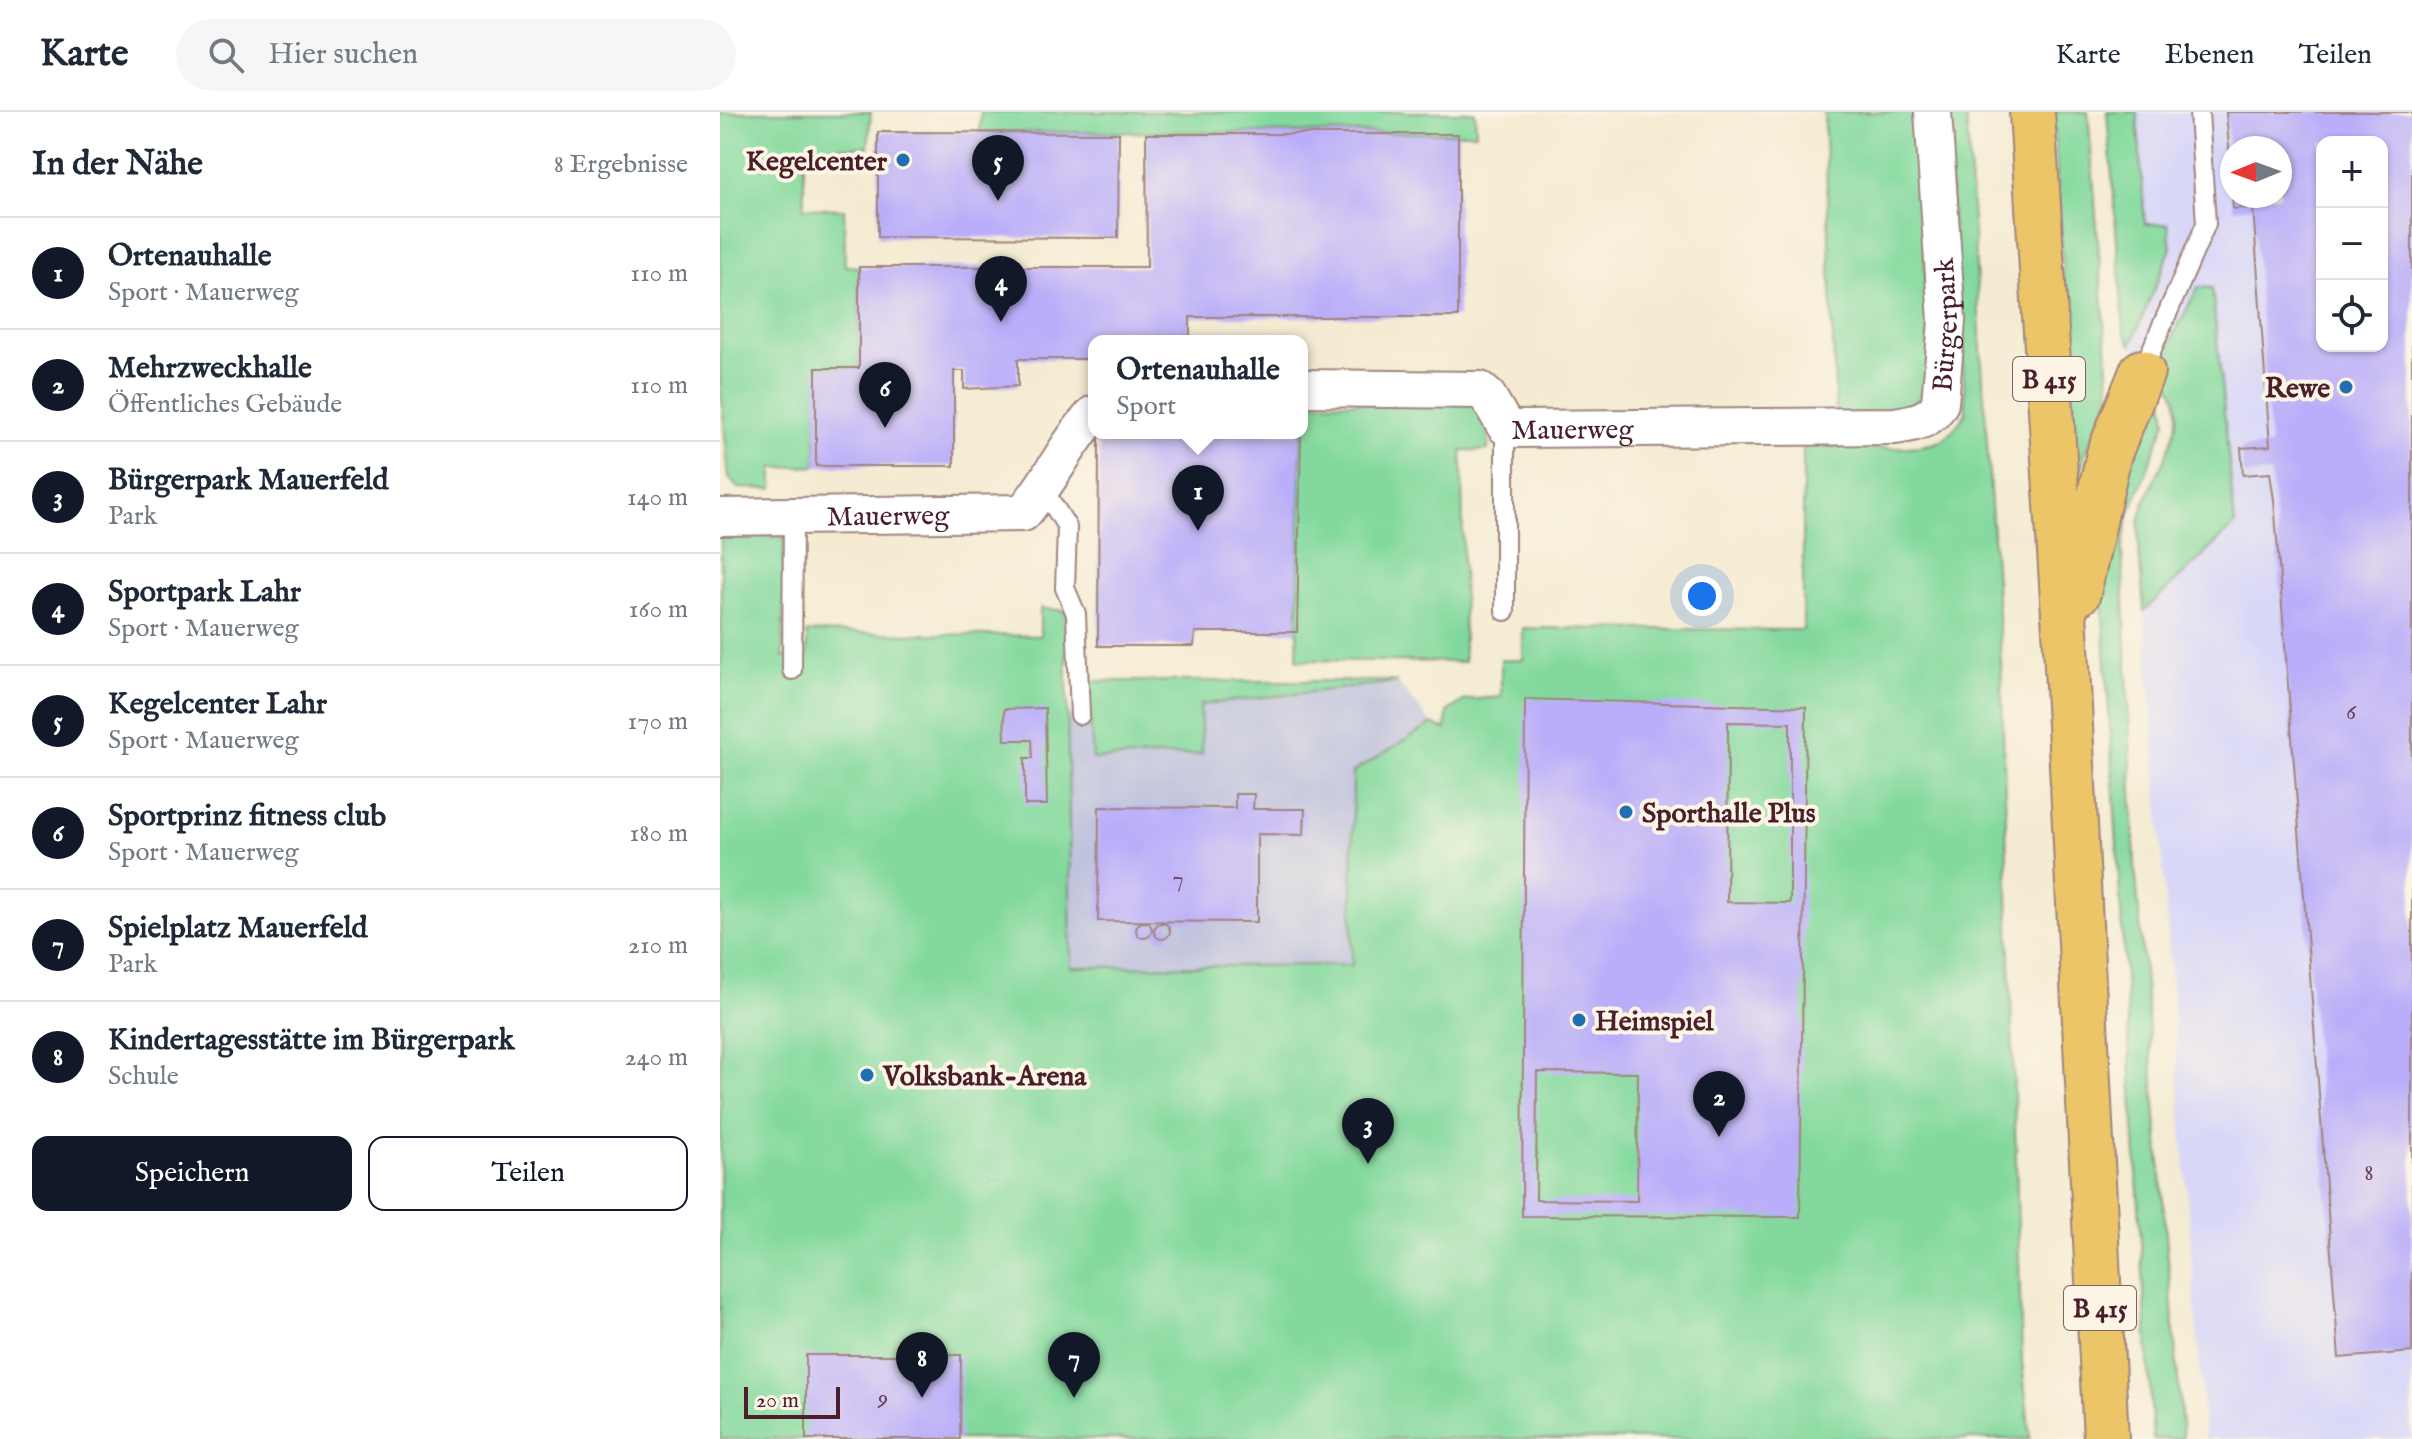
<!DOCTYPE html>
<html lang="de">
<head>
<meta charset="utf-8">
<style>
	body { margin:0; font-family:"IM FELL English",serif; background:#f6f6f7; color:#1f2937 }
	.controls { position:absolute; right:24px; top:24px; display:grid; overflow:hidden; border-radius:16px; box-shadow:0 2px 6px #0004 }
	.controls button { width:72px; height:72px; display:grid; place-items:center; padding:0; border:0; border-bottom:2px solid #e0e1e3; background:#fff; color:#1f2937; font:40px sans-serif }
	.compass { position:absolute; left:1500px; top:24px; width:72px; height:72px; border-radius:50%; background:#fff; box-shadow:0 2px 6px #0004; rotate:269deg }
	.scale { position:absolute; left:24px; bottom:20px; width:96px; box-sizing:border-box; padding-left:8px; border:4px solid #4a1f2b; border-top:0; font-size:22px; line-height:28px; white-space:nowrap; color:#4a1f2b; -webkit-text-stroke:6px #fcf5e5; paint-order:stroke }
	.you { position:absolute; left:982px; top:484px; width:28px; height:28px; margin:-20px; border:6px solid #fff; border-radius:50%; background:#1a73e8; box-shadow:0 0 0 12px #1a73e833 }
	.badge { display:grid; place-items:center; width:52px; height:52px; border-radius:50%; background:#111827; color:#fff; font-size:26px; font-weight:700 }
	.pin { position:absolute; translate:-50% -66px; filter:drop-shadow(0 2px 4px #0008) }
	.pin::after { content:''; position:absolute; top:42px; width:28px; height:24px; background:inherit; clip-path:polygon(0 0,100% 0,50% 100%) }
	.popup { position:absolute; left:368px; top:223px; width:220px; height:104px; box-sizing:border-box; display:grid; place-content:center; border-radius:16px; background:#fff; filter:drop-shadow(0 2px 6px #0005); font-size:26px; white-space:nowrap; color:#747a83 }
	.popup b { font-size:30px; color:#1f2937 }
	.popup::after { content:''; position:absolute; left:50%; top:100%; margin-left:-16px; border:16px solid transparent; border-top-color:#fff }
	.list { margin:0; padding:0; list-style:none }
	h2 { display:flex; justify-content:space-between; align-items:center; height:104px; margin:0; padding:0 32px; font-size:34px }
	h2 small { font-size:26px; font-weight:400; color:#747a83 }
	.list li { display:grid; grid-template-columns:52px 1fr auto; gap:24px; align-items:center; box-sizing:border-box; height:112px; padding:0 32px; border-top:2px solid #e0e1e3 }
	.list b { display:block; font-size:30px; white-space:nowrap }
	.list p { margin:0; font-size:26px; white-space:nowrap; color:#747a83 }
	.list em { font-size:26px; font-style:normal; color:#747a83 }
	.actions { display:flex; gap:16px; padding:24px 32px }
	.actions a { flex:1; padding:18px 0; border:2px solid #111827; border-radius:16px; text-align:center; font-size:28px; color:#111827 }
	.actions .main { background:#111827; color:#fff }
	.icon { flex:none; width:44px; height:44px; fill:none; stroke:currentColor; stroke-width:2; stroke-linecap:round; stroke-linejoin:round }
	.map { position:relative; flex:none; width:1692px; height:1327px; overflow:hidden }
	header { display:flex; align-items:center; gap:48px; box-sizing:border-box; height:112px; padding:0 40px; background:#fff; border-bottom:2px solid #e0e1e3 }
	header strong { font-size:38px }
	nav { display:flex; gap:44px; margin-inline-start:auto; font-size:28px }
	.search { width:560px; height:72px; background:#f6f6f7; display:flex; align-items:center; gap:20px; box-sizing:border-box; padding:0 28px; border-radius:44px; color:#747a83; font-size:30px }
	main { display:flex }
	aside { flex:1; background:#fff }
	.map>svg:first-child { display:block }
	.built { fill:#d8d7f8; fill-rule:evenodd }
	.industrial { fill:#bfc2dd }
	.green { fill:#83d99d; stroke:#667c64; stroke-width:2 }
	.building { fill:#baadf9; fill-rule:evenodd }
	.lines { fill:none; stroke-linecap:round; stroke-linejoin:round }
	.lane-casing { stroke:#9f857e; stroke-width:22 }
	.street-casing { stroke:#9f857e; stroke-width:40 }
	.primary-casing { stroke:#9f857e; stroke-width:48 }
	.lane { stroke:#fff; stroke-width:18 }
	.street { stroke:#fff; stroke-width:36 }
	.primary { stroke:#ecc569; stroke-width:44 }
	.poi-dot { fill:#1f6fb2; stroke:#fcf5e5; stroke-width:3 }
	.labels { text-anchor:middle; stroke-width:8; stroke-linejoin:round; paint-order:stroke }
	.number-label { font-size:24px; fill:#66425e }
	.shield { fill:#fcf5e5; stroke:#7f5f63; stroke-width:2 }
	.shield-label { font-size:26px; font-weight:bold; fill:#4a1f2b }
	.poi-label { font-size:28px; font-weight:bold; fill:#4a1f2b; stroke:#fcf5e5; text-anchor:start }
	.street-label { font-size:28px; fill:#4a1f2b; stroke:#fcf5e5 }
</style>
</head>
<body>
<header>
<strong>Karte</strong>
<div class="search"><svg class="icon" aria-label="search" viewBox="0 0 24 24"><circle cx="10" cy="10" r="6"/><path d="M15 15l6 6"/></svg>Hier suchen</div>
<nav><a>Karte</a><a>Ebenen</a><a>Teilen</a></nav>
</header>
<main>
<aside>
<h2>In der Nähe<small>8 Ergebnisse</small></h2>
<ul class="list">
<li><span class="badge">1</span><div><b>Ortenauhalle</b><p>Sport · Mauerweg</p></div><em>110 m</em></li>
<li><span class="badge">2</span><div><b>Mehrzweckhalle</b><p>Öffentliches Gebäude</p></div><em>110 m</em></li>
<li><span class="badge">3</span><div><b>Bürgerpark Mauerfeld</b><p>Park</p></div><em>140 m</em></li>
<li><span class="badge">4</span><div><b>Sportpark Lahr</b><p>Sport · Mauerweg</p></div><em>160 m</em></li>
<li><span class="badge">5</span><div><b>Kegelcenter Lahr</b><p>Sport · Mauerweg</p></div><em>170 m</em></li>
<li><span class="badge">6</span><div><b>Sportprinz fitness club</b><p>Sport · Mauerweg</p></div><em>180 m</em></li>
<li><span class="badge">7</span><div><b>Spielplatz Mauerfeld</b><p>Park</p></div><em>210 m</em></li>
<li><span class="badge">8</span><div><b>Kindertagesstätte im Bürgerpark</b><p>Schule</p></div><em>240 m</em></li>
</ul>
<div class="actions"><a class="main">Speichern</a><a>Teilen</a></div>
</aside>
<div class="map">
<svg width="1692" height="1327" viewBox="0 0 1692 1327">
	<rect width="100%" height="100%" fill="#fcf5e5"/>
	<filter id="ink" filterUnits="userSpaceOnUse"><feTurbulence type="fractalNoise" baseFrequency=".0125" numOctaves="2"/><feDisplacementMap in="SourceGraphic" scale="16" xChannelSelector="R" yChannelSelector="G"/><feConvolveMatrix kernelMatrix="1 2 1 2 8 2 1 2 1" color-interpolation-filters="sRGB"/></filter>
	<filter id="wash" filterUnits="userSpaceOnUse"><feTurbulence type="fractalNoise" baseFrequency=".006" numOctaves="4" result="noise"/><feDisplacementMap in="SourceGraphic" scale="32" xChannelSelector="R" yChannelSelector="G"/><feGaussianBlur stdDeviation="1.8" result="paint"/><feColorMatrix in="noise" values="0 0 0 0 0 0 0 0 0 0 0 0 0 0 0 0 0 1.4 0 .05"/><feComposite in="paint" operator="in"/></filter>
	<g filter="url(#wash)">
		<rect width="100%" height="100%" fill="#f4ebd2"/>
		<path class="built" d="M 1417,0 L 1692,0 L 1692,1327 L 1485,1327 L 1424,499 L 1514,413 L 1477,175 L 1435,260 L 1411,233 L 1450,136 L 1425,112 ZM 1602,30 L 1662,30 L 1662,234 L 1602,234 ZM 1512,36 L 1560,36 L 1560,84 L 1512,84 Z"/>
		<path class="industrial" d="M 677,570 L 712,612 L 726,619 L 730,853 L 351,855 L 348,603 L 537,588 Z"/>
		<g class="green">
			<path d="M 0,0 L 151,0 L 148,35 L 84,36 L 84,96 L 124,97 L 125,154 L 139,155 L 139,256 L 97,257 L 96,354 L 53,356 L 53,377 L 18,376 L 9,366 L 0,268 Z"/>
			<path d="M 261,0 L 755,0 L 756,21 L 260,20 Z"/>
			<path d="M 1104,0 L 1197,0 L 1210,258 L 1204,280 L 1184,300 L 1116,304 Z"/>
			<path d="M 1225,0 L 1246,0 L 1281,550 L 1302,1249 L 1310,1327 L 0,1327 L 1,425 L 64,424 L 63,545 L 87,544 L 87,520 L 320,524 L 320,496 L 346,499 L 351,855 L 632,853 L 633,660 L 712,612 L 726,618 L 727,600 L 745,588 L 781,585 L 781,548 L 803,548 L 803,516 L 1083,518 L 1083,334 C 1115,334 1194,341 1220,329 C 1229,324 1241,309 1246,301 Z"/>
			<path d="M 1333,0 L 1368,0 L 1390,284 L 1364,342 L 1358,383 Z"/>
			<path d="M 1387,0 L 1417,0 L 1425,112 L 1448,112 L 1451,136 L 1411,233 L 1404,220 Z"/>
			<path d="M 1478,175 L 1492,176 L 1515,413 L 1424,499 C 1423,472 1416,432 1420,406 C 1428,364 1491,294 1435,260 Z"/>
			<path d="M 1431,275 L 1443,285 L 1446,309 L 1408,406 L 1402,438 L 1415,753 L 1463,1327 L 1433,1327 L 1379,437 Z"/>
			<path d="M 756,289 L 769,302 L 768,338 L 742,339 L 744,550 L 577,548 L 582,291 Z"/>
			<path d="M 368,569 L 670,569 L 677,570 L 480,593 L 482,642 L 373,647 Z"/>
		</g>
		<g id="blocks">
			<g class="building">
				<path d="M 1506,0 L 1692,0 L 1692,1240 L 1619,1246 L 1554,388 L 1550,361 L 1523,363 L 1521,336 L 1550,334 L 1533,95 L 1513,97 L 1512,84 L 1560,84 L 1560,36 L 1512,36 L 1510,47 ZM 1602,30 L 1662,30 L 1662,234 L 1602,234 Z"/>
				<path d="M 158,20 L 399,21 L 398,126 L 158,125 Z"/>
				<path d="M 426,22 L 738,22 L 738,205 L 470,205 L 470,229 L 374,229 L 374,247 L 298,247 L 298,274 L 244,277 L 244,259 L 234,259 L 234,354 L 96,354 L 96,256 L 139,256 L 139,155 L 427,155 Z"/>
				<path d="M 379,321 L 581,321 L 577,520 L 475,520 L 474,534 L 378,534 Z"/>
				<path d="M 805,587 L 1086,595 L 1080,1105 L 802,1104 ZM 1008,610 L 1070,611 L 1070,791 L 1007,790 ZM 817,960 L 918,961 L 917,1089 L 816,1088 Z"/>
				<path d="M 325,596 L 327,693 L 305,693 L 305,646 L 313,646 L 312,628 L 285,628 L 284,597 Z"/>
				<path d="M 515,682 L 534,682 L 533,697 L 585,697 L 584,723 L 537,722 L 537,810 L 378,809 L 379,695 L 515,696 Z"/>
				<circle cx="424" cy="818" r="8"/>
				<circle cx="442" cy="819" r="8"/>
				<path d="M 86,1243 L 241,1243 L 240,1327 L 86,1327 Z"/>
			</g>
		</g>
	</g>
	<g filter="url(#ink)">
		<use href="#blocks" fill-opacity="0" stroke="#9f857e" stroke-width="2"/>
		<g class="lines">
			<defs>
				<g id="lane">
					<path d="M 1422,260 L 1486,112 L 1479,0"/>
					<path d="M 785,314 L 785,499"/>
					<path d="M 323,377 L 347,415 L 345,476 L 356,502 L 360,603"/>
					<path d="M 72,558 L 73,404"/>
				</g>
				<g id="street">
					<path id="s1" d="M 582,276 L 760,278 L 768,285 L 785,314 L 796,317 L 1175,314 C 1193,311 1211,309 1220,291 L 1227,209 L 1213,0"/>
					<path id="s2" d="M 0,405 L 303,401 C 330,370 346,332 374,302"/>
				</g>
				<g id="primary">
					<path d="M 1312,0 L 1346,534 L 1386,1327"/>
					<path d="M 1358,481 L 1389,342 L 1422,260"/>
				</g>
			</defs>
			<use href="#lane" class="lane-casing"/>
			<use href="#street" class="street-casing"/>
			<use href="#primary" class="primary-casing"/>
			<use href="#lane" class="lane"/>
			<use href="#street" class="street"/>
			<use href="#primary" class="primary"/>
		</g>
	</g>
	<g class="poi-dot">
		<circle cx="183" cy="48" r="8"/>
		<circle cx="1626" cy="275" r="8"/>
		<circle cx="906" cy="700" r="8"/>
		<circle cx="859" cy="908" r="8"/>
		<circle cx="147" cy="963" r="8"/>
	</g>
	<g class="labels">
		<g class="number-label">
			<text x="1631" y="607">6</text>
			<text x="458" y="774">7</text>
			<text x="1649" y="1068">8</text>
			<text x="163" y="1293">9</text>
		</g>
		<g class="shield">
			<rect x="1293" y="245" width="72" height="44" rx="6"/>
			<rect x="1344" y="1174" width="72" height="44" rx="6"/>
		</g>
		<g class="shield-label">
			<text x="1329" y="276">B 415</text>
			<text x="1380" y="1205">B 415</text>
		</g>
		<g class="poi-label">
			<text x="167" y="58" text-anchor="end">Kegelcenter</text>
			<text x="1610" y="285" text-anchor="end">Rewe</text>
			<text x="922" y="710">Sporthalle Plus</text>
			<text x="875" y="918">Heimspiel</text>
			<text x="163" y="973">Volksbank-Arena</text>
		</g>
		<g class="street-label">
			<text dy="10" stroke="none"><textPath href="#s1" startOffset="744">Bürgerpark</textPath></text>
			<text dy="10" stroke="none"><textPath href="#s1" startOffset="290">Mauerweg</textPath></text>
			<text dy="10" stroke="none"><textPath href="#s2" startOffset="168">Mauerweg</textPath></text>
		</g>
	</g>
</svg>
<div class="controls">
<button>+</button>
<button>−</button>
<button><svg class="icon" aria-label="locate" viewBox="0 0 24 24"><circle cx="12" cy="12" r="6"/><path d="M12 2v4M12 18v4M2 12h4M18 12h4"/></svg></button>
</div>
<svg class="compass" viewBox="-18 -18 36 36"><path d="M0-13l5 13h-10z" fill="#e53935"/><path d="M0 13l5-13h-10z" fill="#747a83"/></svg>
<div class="scale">20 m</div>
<div class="you"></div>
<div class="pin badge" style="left:478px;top:419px">1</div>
<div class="popup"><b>Ortenauhalle</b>Sport</div>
<div class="pin badge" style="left:999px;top:1025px">2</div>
<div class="pin badge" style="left:648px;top:1052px">3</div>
<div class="pin badge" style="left:281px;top:210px">4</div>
<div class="pin badge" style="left:278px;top:89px">5</div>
<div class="pin badge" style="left:165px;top:316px">6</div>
<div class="pin badge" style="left:354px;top:1286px">7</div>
<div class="pin badge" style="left:202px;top:1286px">8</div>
</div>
</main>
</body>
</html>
